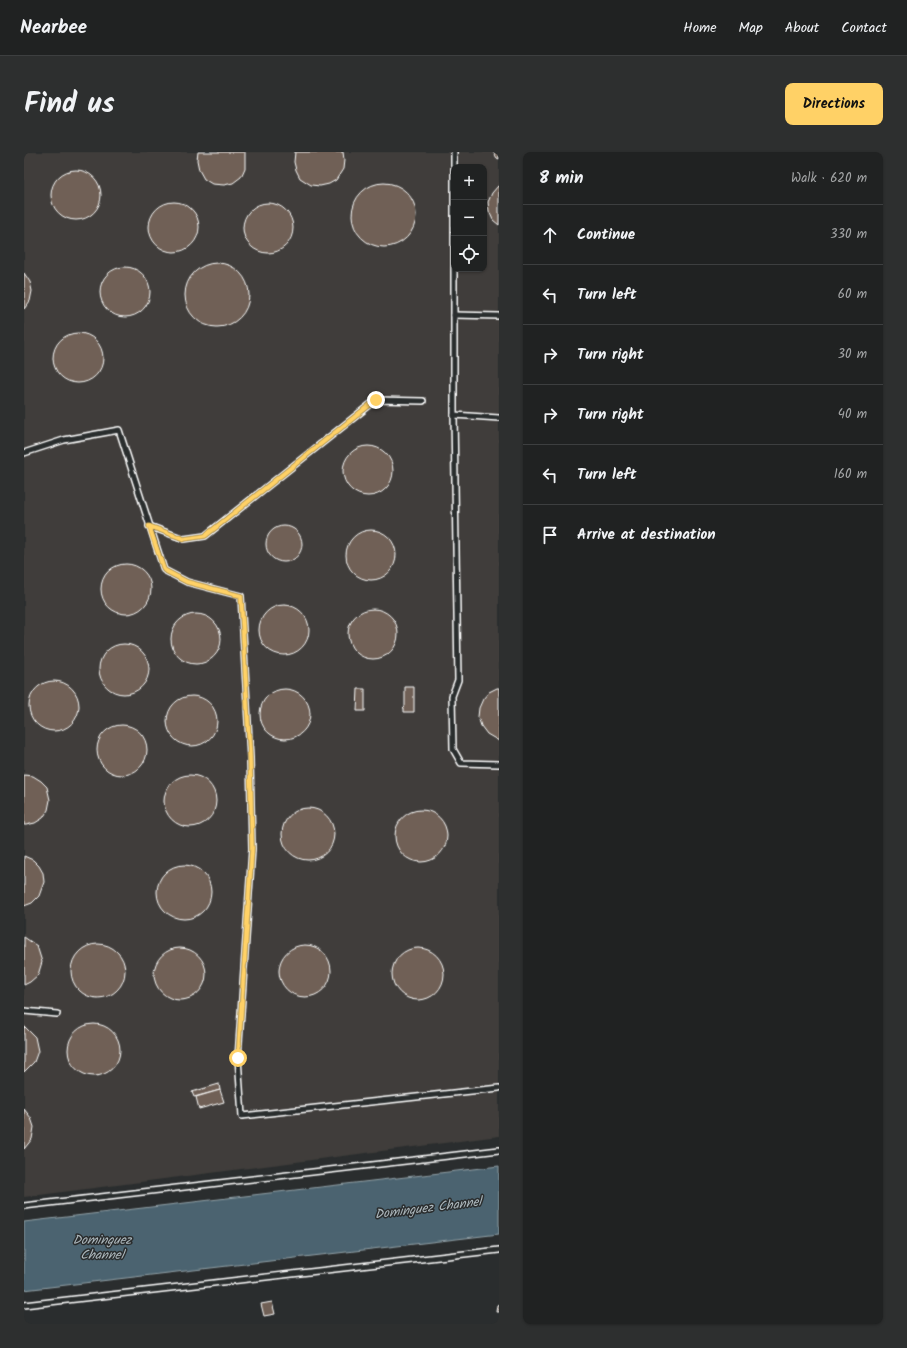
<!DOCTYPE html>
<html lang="en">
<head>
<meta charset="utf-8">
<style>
	body { margin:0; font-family:Kalam,sans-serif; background:#2d2f2f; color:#f1f3f6 }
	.controls { position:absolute; right:12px; top:12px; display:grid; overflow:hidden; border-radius:8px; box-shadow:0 1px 3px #0004 }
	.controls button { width:36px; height:36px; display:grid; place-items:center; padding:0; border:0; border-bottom:1px solid #3d3f40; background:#202222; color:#f1f3f6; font:20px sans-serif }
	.stop { position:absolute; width:12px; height:12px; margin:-9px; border:3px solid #ffd166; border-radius:50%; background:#fff }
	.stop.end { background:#ffd166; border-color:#fff; box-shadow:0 1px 4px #0008 }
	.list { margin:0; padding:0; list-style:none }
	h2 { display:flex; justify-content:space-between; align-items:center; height:52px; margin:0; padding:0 16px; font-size:17px }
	h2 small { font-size:13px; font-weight:400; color:#a2a4a5 }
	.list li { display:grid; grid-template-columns:26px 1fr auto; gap:12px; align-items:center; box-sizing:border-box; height:60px; padding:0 16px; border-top:1px solid #3d3f40 }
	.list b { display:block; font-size:15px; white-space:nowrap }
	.list em { font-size:13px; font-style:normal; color:#a2a4a5 }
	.icon { flex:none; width:22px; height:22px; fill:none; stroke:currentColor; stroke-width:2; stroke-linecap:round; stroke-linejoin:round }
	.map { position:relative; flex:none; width:475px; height:1172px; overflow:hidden; border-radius:8px }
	header { display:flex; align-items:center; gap:24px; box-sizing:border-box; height:56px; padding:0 20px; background:#202222; border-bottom:1px solid #3d3f40 }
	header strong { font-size:19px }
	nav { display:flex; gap:22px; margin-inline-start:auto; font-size:14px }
	.intro { display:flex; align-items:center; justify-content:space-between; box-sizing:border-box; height:96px; padding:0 24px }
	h1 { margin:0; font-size:28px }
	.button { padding:10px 18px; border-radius:8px; background:#ffd166; color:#111; font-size:14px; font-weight:700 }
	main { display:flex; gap:24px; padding:0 24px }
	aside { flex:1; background:#202222; border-radius:8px; box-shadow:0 1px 3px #0004 }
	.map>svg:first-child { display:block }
	.built { fill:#3f3d3a; fill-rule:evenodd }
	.water { fill:#4b646f; stroke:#93a2a9 }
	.building { fill:#6f6156; stroke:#fff }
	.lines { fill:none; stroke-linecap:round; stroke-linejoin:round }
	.service-casing { stroke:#fff; stroke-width:8 }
	.service { stroke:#2a2d2e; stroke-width:5 }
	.route { stroke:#ffd166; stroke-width:5 }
	.labels { text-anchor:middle; stroke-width:3; stroke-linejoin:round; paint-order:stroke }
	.water-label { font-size:13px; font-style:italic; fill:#aeb9be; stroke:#2a2d2e }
</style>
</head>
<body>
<header>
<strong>Nearbee</strong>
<nav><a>Home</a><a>Map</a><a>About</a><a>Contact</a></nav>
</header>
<div class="intro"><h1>Find us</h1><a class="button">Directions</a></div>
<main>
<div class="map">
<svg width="475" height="1172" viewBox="0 0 475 1172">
	<rect width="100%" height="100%" fill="#2a2d2e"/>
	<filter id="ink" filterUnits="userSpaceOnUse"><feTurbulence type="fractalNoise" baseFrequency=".025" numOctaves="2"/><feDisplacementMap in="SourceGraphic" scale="8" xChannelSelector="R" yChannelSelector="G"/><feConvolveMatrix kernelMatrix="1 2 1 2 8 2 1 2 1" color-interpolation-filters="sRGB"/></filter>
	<g filter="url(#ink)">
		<path class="built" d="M 0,0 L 475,0 L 475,984 L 0,1045 ZM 430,15 L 460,15 L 460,117 L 430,117 Z"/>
		<path class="water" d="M 475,1014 L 475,1082 L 0,1138 L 0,1070 Z"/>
		<g class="building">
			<path d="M 174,0 L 221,0 L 221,16 L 217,25 L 209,31 L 200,33 L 188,32 L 180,27 L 175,18 L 173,8 Z"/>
			<path d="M 271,0 L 319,0 L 320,8 L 319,17 L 312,28 L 305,32 L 296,34 L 287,33 L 276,26 L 272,18 L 270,10 Z"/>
			<path d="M 469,0 L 475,0 L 475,7 L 473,6 Z"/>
			<circle cx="52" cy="43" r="25"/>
			<circle cx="360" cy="63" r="32"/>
			<path d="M 474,34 L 475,34 L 475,73 L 469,68 L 465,59 L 464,50 L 468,41 Z"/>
			<circle cx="150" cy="75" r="25"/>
			<circle cx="244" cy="76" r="25"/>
			<circle cx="193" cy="143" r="32"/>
			<circle cx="101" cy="140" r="25"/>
			<path d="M 0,121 L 6,130 L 8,139 L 6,149 L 0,157 Z"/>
			<circle cx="54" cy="206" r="25"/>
			<circle cx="344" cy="319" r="25"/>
			<circle cx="260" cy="392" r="18"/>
			<circle cx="347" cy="403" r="25"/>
			<circle cx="102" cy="437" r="25"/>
			<circle cx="260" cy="478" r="25"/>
			<circle cx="349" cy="482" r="25"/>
			<circle cx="172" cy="487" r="25"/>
			<circle cx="100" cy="517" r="25"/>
			<circle cx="30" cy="554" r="25"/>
			<path d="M 381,535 L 390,535 L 390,560 L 380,560 L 380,556 L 379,556 L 381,554 Z"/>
			<path d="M 473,536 L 475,536 L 475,589 L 463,582 L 457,574 L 454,565 L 455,556 L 459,547 L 465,540 Z"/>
			<circle cx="261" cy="562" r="25"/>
			<path d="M 334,537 L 341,537 L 341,559 L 333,559 Z"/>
			<circle cx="168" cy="569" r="25"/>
			<circle cx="98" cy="598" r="25"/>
			<path d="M 0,623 L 9,624 L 17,629 L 23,635 L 26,648 L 24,658 L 19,666 L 11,671 L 2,673 L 0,673 Z"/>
			<circle cx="166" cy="649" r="26"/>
			<circle cx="284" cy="682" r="26"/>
			<circle cx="397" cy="684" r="26"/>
			<path d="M 0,704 L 9,708 L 15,714 L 19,721 L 20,730 L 15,744 L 8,751 L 0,754 Z"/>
			<circle cx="160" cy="740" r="27"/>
			<path d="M 0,785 L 13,794 L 18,810 L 14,823 L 6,830 L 0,833 Z"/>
			<circle cx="74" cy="819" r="27"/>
			<circle cx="281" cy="819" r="26"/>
			<circle cx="156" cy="822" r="26"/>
			<circle cx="394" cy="822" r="26"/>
			<circle cx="70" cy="898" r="26"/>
			<path d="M 0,874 L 11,885 L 14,899 L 10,910 L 0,920 Z"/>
			<path d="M 195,932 L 196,938 L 170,945 L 168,940 Z"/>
			<path d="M 196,938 L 200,950 L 175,957 L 172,945 Z"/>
			<path d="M 0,957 L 7,966 L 10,975 L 8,987 L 0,997 Z"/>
			<path d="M 248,1150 L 251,1162 L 240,1164 L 237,1152 Z"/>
			<path d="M 475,1152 L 475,1160 L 472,1160 L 473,1153 Z"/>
		</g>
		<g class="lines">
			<defs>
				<g id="service">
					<path d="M 430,0 L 430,263"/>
					<path d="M 430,163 L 475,164"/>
					<path d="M 475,266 L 430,263 L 434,528 L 428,544 L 429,597 L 437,611 L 475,612"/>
					<path d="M 0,301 L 40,288 L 95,278 L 140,418 L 163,430 L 217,444 L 226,606 L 228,697 L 214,906 L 218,964 L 475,936"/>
					<path d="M 125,374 L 160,387 L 181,384 L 352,248 L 399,249"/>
					<path d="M 0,859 L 33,862"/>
					<path d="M 0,1054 L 475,998"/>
					<path d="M 0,1153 L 475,1098"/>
				</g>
			</defs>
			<use href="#service" class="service-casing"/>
			<use href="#service" class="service"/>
		</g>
	</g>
	<g class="lines" filter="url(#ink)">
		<path class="route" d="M 214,906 L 228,696 L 226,606 L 217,444 L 163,430 L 140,418 L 125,374 L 160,387 L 181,384 L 352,248"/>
	</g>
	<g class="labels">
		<g class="water-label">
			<text transform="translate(404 1055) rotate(-7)" y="5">Dominguez Channel</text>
			<text x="78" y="1092">Dominguez<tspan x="78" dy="15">Channel</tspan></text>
		</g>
	</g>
</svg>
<div class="controls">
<button>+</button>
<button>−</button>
<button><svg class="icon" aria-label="locate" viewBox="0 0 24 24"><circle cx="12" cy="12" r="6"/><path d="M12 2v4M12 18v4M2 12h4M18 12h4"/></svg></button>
</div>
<div class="stop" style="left:214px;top:906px"></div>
<div class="stop end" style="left:352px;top:248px"></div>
</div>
<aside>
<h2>8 min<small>Walk · 620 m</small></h2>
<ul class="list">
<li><svg class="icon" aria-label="ahead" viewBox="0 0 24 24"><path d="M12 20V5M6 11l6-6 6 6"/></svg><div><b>Continue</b></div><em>330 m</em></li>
<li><svg class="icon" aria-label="left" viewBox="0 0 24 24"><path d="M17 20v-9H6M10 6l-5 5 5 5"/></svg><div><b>Turn left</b></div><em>60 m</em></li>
<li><svg class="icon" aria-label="right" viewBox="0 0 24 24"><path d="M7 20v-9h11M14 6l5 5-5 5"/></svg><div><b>Turn right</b></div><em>30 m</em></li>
<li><svg class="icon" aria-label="right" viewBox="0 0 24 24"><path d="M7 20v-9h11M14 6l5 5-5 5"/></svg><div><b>Turn right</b></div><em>40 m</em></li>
<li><svg class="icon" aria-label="left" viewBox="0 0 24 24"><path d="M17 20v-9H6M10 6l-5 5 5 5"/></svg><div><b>Turn left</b></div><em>160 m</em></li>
<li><svg class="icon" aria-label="arrive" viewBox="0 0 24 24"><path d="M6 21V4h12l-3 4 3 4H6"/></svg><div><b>Arrive at destination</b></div></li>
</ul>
</aside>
</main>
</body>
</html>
